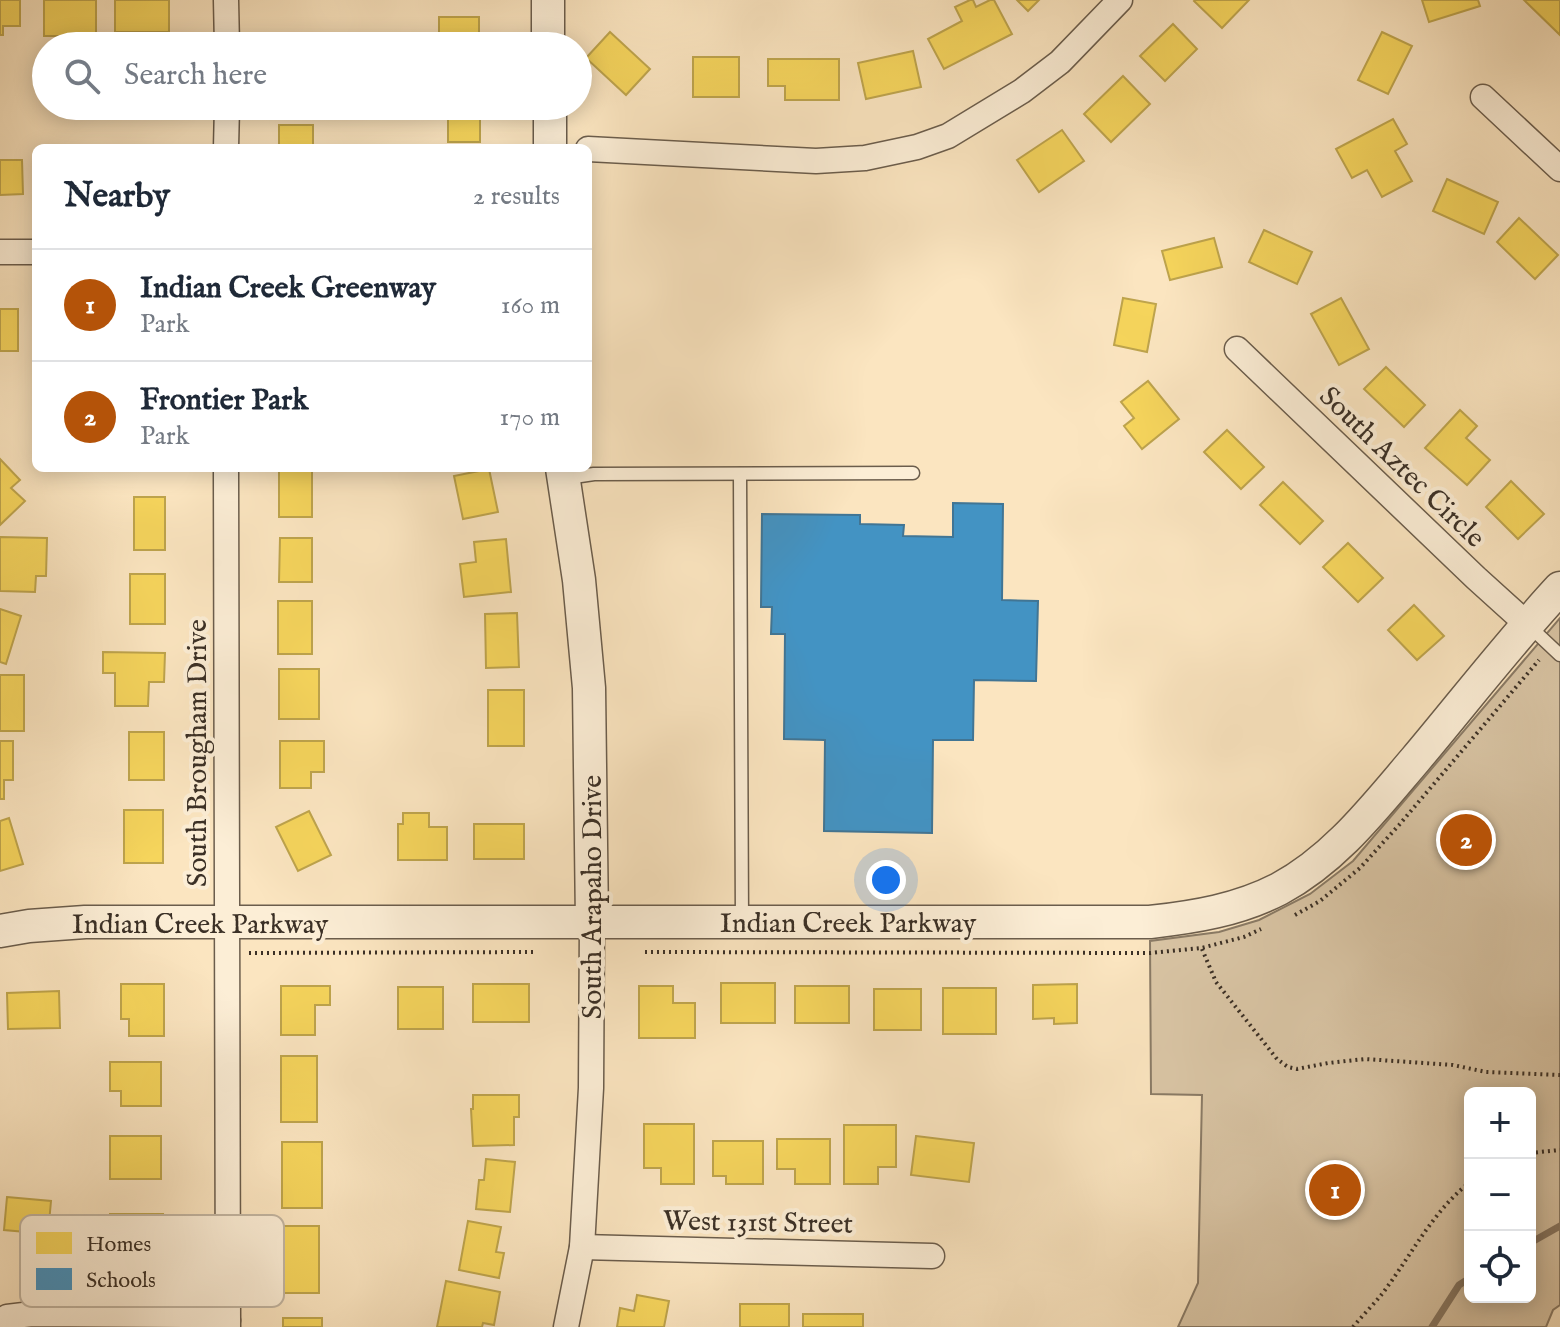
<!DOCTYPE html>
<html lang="en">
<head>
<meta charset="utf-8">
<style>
	body { margin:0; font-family:"IM FELL English",serif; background:#f2f2f3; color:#1f2937 }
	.controls { position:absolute; right:24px; bottom:24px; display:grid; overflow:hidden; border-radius:12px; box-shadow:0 4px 20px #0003 }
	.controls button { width:72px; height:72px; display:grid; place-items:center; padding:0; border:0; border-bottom:2px solid #e0e1e3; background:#fff; color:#1f2937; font:40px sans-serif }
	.you { position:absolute; left:886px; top:880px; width:28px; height:28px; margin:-20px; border:6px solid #fff; border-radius:50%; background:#1a73e8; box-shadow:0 0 0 12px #1a73e833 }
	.badge { display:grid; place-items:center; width:52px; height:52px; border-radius:50%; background:#b45309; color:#fff; font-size:26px; font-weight:700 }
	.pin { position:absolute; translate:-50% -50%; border:4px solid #fff; box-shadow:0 2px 8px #0006 }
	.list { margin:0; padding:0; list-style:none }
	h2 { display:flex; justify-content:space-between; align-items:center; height:104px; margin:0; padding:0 32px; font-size:34px }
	h2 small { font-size:26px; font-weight:400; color:#747a83 }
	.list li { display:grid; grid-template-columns:52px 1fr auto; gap:24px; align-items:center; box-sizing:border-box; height:112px; padding:0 32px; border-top:2px solid #e0e1e3 }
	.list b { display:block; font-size:30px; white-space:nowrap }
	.list p { margin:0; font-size:26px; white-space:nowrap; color:#747a83 }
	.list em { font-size:26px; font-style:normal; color:#747a83 }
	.icon { flex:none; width:44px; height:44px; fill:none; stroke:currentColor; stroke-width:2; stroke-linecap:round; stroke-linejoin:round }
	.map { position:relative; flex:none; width:1560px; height:1327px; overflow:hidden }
	.search { position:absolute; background:#fff; box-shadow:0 4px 20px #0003; left:32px; top:32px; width:560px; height:88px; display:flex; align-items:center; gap:20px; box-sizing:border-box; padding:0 28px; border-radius:44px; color:#747a83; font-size:30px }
	.panel { position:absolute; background:#fff; box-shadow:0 4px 20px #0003; left:32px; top:144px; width:560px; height:328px; border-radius:12px }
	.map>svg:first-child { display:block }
	.green { fill:#dac6a6; stroke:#8a7b66; stroke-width:2; fill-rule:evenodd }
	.homes { fill:#f6d55c; stroke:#bea44c; stroke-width:2 }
	.schools { fill:#4393c3; stroke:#417594; stroke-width:2 }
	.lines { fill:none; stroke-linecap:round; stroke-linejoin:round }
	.stream { stroke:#877763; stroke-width:7 }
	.service-casing { stroke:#6b5d4c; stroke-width:15 }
	.minor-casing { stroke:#6b5d4c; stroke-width:27 }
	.tertiary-casing { stroke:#6b5d4c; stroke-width:35 }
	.path { stroke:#3b3026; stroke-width:4; stroke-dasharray:2 4; stroke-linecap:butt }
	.service { stroke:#fceed6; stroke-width:12 }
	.minor { stroke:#fceed6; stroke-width:24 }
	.tertiary { stroke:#fceed6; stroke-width:32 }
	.labels { text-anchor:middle; stroke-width:8; stroke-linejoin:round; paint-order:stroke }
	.street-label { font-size:28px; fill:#3b3026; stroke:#fceed6 }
	.key { fill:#fceed6; stroke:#c2b5a1; stroke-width:2 }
	.key-label { font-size:22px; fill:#3b3026 }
</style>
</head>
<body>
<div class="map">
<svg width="1560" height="1327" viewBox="0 0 1560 1327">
	<rect width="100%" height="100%" fill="#fbe5c0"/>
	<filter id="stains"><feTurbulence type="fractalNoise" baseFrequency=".0025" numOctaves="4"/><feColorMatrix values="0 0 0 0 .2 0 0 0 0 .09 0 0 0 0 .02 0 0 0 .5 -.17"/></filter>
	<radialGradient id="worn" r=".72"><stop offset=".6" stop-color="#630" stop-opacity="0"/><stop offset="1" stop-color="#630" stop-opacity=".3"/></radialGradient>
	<path class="green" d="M 1560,618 L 1560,1305 L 1553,1310 L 1546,1327 L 1178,1327 L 1198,1283 L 1202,1095 L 1151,1094 L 1150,941 L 1219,932 L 1259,920 L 1310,894 L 1353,861 ZM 1470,1093 L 1530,1093 L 1530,1297 L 1470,1297 Z"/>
	<g class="homes">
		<path d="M 0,0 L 20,0 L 20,26 L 3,26 L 3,35 L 0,35 Z"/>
		<rect x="44" y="0" width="52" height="36"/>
		<rect x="115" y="0" width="54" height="32"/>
		<path d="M 970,0 L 973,0 L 976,7 L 990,0 L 994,0 L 1012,34 L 944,69 L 928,39 L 962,21 L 955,7 Z"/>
		<path d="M 1017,0 L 1039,0 L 1028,11 Z"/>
		<path d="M 1195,0 L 1249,0 L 1222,28 L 1194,1 Z"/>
		<path d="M 1422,0 L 1478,0 L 1480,6 L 1429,22 Z"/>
		<path d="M 1524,0 L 1560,0 L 1560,35 Z"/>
		<path d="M 439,17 L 479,17 L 479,46 L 452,46 L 452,43 L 439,43 Z"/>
		<path d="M 1173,24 L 1197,49 L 1165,81 L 1140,56 Z"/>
		<path d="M 610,32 L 650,69 L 626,95 L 586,58 Z"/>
		<path d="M 1382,32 L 1412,46 L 1388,94 L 1358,80 Z"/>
		<path d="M 913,51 L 921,87 L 866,99 L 858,63 Z"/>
		<rect x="693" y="57" width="46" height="40"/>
		<path d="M 768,59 L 839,59 L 839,100 L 785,100 L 785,86 L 768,86 Z"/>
		<path d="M 1123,76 L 1150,104 L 1111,142 L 1084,114 Z"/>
		<rect x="448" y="106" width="32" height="36"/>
		<path d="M 1393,119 L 1407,144 L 1395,151 L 1412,181 L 1382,197 L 1367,170 L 1352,178 L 1336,149 Z"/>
		<rect x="279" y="125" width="34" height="23"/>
		<path d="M 1062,130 L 1084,161 L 1039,192 L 1017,160 Z"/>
		<path d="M 0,160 L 22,160 L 23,194 L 0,195 Z"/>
		<path d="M 1447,179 L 1498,202 L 1484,234 L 1433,211 Z"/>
		<path d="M 1519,218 L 1558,255 L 1535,279 L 1497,242 Z"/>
		<path d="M 1264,230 L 1312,252 L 1297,284 L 1249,262 Z"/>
		<path d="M 1214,238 L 1222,267 L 1170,280 L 1162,251 Z"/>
		<path d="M 1123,298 L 1156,304 L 1147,352 L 1114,345 Z"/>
		<path d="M 1341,298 L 1369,349 L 1339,365 L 1311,314 Z"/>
		<rect x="0" y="309" width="18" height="42"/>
		<path d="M 1386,367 L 1425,405 L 1404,427 L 1364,389 Z"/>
		<path d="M 1148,381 L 1179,419 L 1142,449 L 1124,426 L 1134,418 L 1121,402 Z"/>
		<path d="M 1460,410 L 1477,426 L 1466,438 L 1490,460 L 1467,485 L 1425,448 Z"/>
		<path d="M 1227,430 L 1264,467 L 1241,489 L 1204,452 Z"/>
		<path d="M 0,459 L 20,480 L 11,488 L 25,501 L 0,525 Z"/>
		<rect x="279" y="468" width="33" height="49"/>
		<path d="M 489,469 L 498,512 L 463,519 L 454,476 Z"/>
		<path d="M 1511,481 L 1544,514 L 1518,539 L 1486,507 Z"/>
		<path d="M 1283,482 L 1323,521 L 1300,544 L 1260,505 Z"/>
		<rect x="134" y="497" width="31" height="53"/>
		<path d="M 0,537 L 47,538 L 46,576 L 36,576 L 35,592 L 0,591 Z"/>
		<path d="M 280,538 L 312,538 L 312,582 L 279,582 Z"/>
		<path d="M 506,539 L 511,592 L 464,597 L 460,564 L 476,562 L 474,542 Z"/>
		<path d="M 1348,543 L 1383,578 L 1358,602 L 1323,567 Z"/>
		<rect x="130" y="574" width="35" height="50"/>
		<rect x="278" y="601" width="34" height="53"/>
		<path d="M 1414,605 L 1444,636 L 1417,660 L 1388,630 Z"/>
		<path d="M 0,609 L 21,616 L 6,664 L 0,662 Z"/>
		<path d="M 517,613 L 519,667 L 486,668 L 485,614 Z"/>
		<path d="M 103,652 L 165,653 L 164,682 L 149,682 L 148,706 L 115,706 L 115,673 L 103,673 Z"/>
		<rect x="279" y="669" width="40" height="50"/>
		<rect x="0" y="675" width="24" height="56"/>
		<rect x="488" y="690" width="36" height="56"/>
		<rect x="129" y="732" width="35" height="48"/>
		<path d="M 0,741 L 13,741 L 13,780 L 4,780 L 4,799 L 0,799 Z"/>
		<path d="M 280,741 L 324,741 L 324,772 L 311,772 L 311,788 L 280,788 Z"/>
		<rect x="124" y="810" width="39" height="53"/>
		<path d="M 309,811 L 331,855 L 298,871 L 276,827 Z"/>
		<path d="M 403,813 L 429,813 L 429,827 L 447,827 L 447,860 L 398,860 L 398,824 L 403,824 Z"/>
		<path d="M 9,818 L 23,864 L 0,871 L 0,821 Z"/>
		<rect x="474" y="824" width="50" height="35"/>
		<rect x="721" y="983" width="54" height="40"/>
		<path d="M 121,984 L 164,984 L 164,1036 L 129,1036 L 129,1019 L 121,1019 Z"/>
		<rect x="473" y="984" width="56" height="38"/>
		<path d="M 1077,984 L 1077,1023 L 1054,1024 L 1054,1018 L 1033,1019 L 1033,985 Z"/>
		<path d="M 281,986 L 330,986 L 330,1005 L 315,1005 L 315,1035 L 281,1035 Z"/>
		<path d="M 639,986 L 673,986 L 673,1003 L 695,1003 L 695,1038 L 639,1038 Z"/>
		<rect x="795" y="986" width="54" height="37"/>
		<rect x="398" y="987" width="45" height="42"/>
		<rect x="943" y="988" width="53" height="46"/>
		<rect x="874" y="989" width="47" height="41"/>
		<path d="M 59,991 L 60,1028 L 8,1029 L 7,993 Z"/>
		<rect x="281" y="1056" width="36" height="66"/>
		<path d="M 110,1062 L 161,1062 L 161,1106 L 121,1106 L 121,1091 L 110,1091 Z"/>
		<path d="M 473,1095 L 519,1095 L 519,1117 L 514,1117 L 514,1145 L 473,1146 L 471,1109 L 473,1109 Z"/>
		<path d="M 644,1124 L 694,1124 L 694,1184 L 661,1184 L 661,1168 L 644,1168 Z"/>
		<path d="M 844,1125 L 896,1125 L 896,1167 L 878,1167 L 878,1184 L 844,1184 Z"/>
		<rect x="110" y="1136" width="51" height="43"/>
		<path d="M 916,1136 L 974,1143 L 969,1182 L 911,1175 Z"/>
		<path d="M 777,1139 L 830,1139 L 830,1184 L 795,1184 L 795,1169 L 777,1169 Z"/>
		<path d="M 713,1141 L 763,1141 L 763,1184 L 726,1184 L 726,1176 L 713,1176 Z"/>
		<rect x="282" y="1142" width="40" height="66"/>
		<path d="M 486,1159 L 515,1162 L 510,1212 L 476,1209 L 479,1180 L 484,1180 Z"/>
		<path d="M 7,1197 L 51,1201 L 48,1234 L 4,1230 Z"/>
		<path d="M 110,1214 L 163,1214 L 163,1244 L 149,1244 L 149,1259 L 121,1259 L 121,1244 L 110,1244 Z"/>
		<path d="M 468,1221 L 501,1227 L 496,1252 L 504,1253 L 499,1278 L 459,1270 Z"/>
		<rect x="281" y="1226" width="38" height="67"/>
		<path d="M 446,1281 L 500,1292 L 494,1325 L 483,1323 L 482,1327 L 437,1327 Z"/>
		<path d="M 637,1295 L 669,1301 L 664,1327 L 617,1327 L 620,1308 L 634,1311 Z"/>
		<rect x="740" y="1304" width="49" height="23"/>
		<rect x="803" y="1314" width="60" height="13"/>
		<rect x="283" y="1318" width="39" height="9"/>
	</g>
	<path class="schools" d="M 953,503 L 1003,504 L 1002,600 L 1038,601 L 1036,681 L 974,680 L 973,740 L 933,740 L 932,833 L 824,831 L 825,740 L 784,739 L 785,634 L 771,634 L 772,607 L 761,607 L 762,514 L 860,515 L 860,524 L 904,525 L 903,536 L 953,537 Z"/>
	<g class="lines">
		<g class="stream">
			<path d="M 1530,1243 L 1560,1226"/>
			<path d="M 1432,1327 L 1459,1285 L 1470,1278"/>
		</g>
		<defs>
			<g id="service">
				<path d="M 740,474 L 742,922"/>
				<path d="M 567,478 L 594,474 L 913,473"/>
				<path d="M 1528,625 L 1560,655"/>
			</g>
			<g id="minor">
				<path d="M 226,0 L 227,46"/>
				<path d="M 1483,97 L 1560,169"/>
				<path d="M 226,148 L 227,106"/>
				<path d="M 588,149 L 816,161 L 865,158 L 917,147 L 948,136 L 1022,91 L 1060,62 L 1120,0"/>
				<path d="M 0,252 L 36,252"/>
				<path d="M 1237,349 L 1476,578 L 1528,625"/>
				<path d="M 226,468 L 228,1327"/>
				<path d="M 582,1247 L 932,1256"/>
				<path d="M 7,1317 L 32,1314 L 185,1315 L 228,1320"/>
				<path d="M 566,1327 L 582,1247 L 591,1088 L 592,922"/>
			</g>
			<g id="tertiary">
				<path d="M 548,0 L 548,46"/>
				<path d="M 550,106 L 550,148"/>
				<path d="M 562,468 L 579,580 L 589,688 L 592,922"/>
				<path d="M 0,931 L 29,926 L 85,922 L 1150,922 C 1195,917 1238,910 1279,889 C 1335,859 1374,808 1415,760 C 1463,703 1509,643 1560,588"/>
			</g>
		</defs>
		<use href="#service" class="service-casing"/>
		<use href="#minor" class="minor-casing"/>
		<use href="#tertiary" class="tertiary-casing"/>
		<g class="path">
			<path d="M 1295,915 L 1320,901 L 1360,868 L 1399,825 L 1539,660"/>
			<path d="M 1202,949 L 1216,982 L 1277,1059 L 1288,1067 L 1297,1069 L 1328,1063 L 1365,1059 L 1453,1065 L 1486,1072 L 1560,1075"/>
			<path d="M 645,952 L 1150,953 L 1201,948 L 1244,937 L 1261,929"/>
			<path d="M 249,953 L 536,952"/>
			<path d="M 1530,1153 L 1560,1150"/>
			<path d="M 1353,1327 C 1362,1316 1373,1305 1382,1294 C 1411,1256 1432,1212 1470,1182"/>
		</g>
		<use href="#service" class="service"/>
		<use href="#minor" class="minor"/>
		<use href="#tertiary" class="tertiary"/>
	</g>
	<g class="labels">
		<g class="street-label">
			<text transform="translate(1403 466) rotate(44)" y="10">South Aztec Circle</text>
			<text transform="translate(196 753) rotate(-90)" y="10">South Brougham Drive</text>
			<text transform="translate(591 897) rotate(-90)" y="10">South Arapaho Drive</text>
			<text x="848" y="932">Indian Creek Parkway</text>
			<text x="200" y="933">Indian Creek Parkway</text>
			<text transform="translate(758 1221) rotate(1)" y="10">West 131st Street</text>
		</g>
	</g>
	<rect x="20" y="1215" width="264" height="92" rx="12" class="key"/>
	<rect x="36" y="1232" width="36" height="22" fill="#f6d55c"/>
	<rect x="36" y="1268" width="36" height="22" fill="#4393c3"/>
	<g class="key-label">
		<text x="86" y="1251">Homes</text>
		<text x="86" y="1287">Schools</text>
	</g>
	<rect width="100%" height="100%" filter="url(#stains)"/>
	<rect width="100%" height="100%" fill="url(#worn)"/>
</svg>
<div class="controls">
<button>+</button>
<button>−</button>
<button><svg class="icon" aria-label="locate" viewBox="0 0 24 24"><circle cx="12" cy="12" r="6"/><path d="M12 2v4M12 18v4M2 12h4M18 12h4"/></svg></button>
</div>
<div class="you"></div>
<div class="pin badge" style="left:1335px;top:1190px">1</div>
<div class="pin badge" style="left:1466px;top:840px">2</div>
<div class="search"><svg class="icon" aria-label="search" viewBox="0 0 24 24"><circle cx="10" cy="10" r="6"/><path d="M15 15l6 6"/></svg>Search here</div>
<section class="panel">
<h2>Nearby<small>2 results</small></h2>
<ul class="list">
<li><span class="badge">1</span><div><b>Indian Creek Greenway</b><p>Park</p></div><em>160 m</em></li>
<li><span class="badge">2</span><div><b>Frontier Park</b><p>Park</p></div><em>170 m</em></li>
</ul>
</section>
</div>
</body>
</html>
